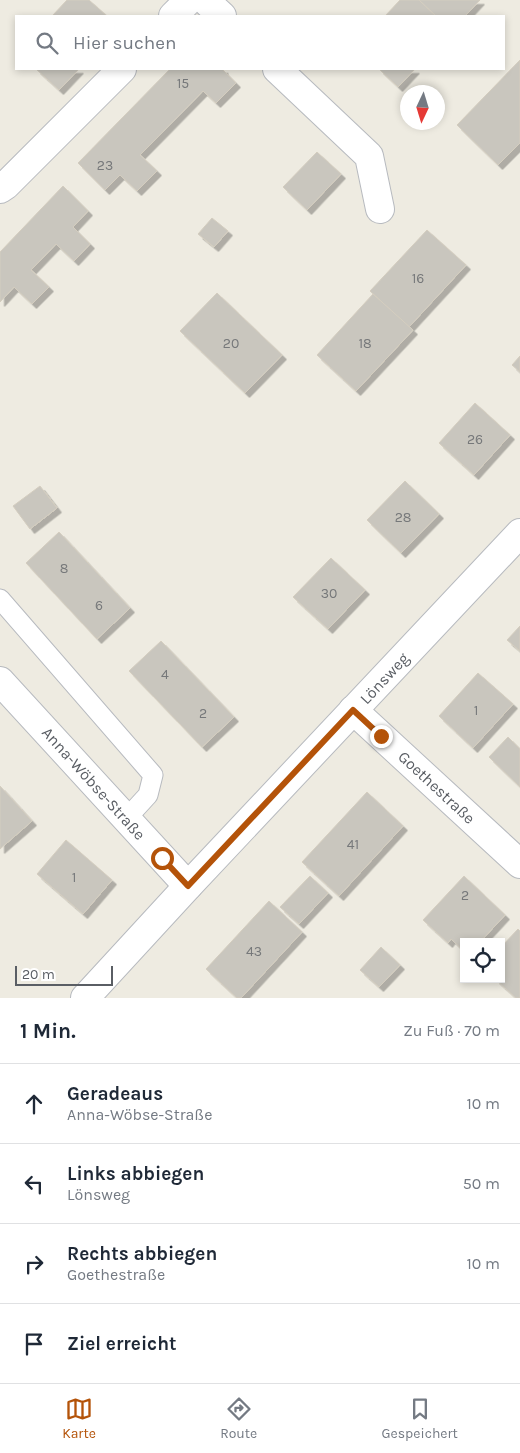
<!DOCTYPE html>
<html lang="de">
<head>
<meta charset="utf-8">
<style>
	body { margin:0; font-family:Karla,sans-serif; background:#f6f6f7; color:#1f2937 }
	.controls { position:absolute; right:15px; bottom:15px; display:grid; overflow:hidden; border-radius:0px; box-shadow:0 2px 8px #0003 }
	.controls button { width:45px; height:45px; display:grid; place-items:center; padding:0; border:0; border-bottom:1px solid #e0e1e3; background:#fff; color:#1f2937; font:25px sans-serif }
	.compass { position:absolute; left:400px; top:85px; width:45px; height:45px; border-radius:50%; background:#fff; box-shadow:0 2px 8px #0003; rotate:184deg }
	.scale { position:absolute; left:15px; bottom:12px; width:98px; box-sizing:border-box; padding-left:5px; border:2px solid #5a5e64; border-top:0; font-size:14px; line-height:18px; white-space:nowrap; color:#5a5e64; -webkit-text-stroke:4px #fff; paint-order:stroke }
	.stop { position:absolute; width:15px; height:15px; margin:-11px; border:4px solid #b45309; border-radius:50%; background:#fff }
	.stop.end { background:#b45309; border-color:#fff; box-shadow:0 1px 5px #0008 }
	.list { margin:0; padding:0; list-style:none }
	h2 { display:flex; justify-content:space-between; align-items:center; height:65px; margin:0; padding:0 20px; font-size:21px }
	h2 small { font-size:16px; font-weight:400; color:#747a83 }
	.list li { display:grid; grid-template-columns:32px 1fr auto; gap:15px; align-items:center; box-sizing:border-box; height:80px; padding:0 20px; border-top:1px solid #e0e1e3 }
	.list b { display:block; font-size:19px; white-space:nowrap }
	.list p { margin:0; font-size:16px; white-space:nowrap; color:#747a83 }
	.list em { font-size:16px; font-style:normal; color:#747a83 }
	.icon { flex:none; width:28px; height:28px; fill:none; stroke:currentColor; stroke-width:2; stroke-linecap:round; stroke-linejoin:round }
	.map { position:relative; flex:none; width:520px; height:998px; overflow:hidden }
	.search { position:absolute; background:#fff; box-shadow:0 2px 8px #0003; left:15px; right:15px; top:15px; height:55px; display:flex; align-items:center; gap:12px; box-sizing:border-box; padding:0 18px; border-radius:0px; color:#747a83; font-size:19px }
	.sheet { height:385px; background:#fff }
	nav { display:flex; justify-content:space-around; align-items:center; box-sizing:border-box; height:70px; border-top:1px solid #e0e1e3; background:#fff; font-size:14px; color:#747a83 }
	nav a { display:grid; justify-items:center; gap:2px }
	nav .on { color:#b45309 }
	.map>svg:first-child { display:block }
	.building { fill:#c9c6be; stroke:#d4cdbf; filter:url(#shadow) }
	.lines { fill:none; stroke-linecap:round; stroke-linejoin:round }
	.lane-casing { stroke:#b7babf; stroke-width:21 }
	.street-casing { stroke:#b7babf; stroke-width:30 }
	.lane { stroke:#fff; stroke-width:19 }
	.street { stroke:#fff; stroke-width:28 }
	.route { stroke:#b45309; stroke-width:6 }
	.labels { text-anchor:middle; stroke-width:5; stroke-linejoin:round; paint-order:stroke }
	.number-label { font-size:14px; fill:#76787a }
	.street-label { font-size:16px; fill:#5a5e64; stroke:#fff }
</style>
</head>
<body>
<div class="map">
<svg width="520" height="998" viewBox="0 0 520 998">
	<defs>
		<filter id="shadow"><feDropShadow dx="4.5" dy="4.5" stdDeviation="0" flood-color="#0004"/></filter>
	</defs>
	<rect width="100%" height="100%" fill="#eeebe1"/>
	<g class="building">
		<path d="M 67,0 L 89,0 L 107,16 L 52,16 Z"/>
		<path d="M 400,0 L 419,0 L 436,16 L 385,16 Z"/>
		<path d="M 419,0 L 480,0 L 465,16 L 436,16 Z"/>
		<path d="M 520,60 L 520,143 L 498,165 L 457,125 Z"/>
		<path d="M 36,69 L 79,69 L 59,90 Z"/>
		<path d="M 170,69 L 224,69 L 223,70 L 236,83 L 216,103 L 203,91 L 140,155 L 157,171 L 137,191 L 120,175 L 105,190 L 78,163 Z"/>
		<path d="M 379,69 L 415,69 L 398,87 Z"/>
		<path d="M 317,152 L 341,174 L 307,210 L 283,187 Z"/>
		<path d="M 63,186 L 88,211 L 73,227 L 90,244 L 74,261 L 56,244 L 31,270 L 49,287 L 32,304 L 14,287 L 0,302 L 0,252 Z"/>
		<path d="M 212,218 L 228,231 L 214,247 L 198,234 Z"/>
		<path d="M 427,230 L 466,265 L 409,327 L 370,291 Z"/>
		<path d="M 217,293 L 282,355 L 245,393 L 180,331 Z"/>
		<path d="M 373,294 L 413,330 L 356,391 L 317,355 Z"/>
		<path d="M 520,356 L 520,372 L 512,365 Z"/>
		<path d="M 475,403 L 510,435 L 474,475 L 439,443 Z"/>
		<path d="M 405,481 L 439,514 L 401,553 L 367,520 Z"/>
		<path d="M 40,486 L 57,508 L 30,529 L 13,506 Z"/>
		<path d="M 59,532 L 130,608 L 97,639 L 26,563 Z"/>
		<path d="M 331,558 L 365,590 L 328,629 L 293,597 Z"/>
		<path d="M 520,626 L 520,651 L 507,640 Z"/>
		<path d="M 161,641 L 234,717 L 202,747 L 129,671 Z"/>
		<path d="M 478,673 L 513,704 L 473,748 L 439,716 Z"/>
		<path d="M 508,737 L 520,749 L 520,787 L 489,757 Z"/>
		<path d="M 0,786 L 32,821 L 0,849 Z"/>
		<path d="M 367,792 L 403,826 L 339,896 L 302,862 Z"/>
		<path d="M 66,840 L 112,880 L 83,914 L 37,874 Z"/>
		<path d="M 310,876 L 328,893 L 299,924 L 280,907 Z"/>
		<path d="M 464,876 L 505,915 L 480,942 L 464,942 L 464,951 L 451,939 L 448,943 L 423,920 Z"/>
		<path d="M 269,901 L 302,932 L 241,998 L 237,998 L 206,969 Z"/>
		<path d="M 518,929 L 520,931 L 520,998 L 516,998 L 495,979 L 501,979 L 501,947 Z"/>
		<path d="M 381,947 L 400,965 L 379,987 L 360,970 Z"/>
	</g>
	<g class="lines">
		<defs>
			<path id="lane" d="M 0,599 L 153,775 L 148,795 L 126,819"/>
			<g id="street">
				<path d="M 205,0 L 222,16"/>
				<path d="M 173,16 L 189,0"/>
				<path d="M 277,69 L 369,156 L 380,209"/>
				<path d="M 0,189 L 6,185 L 122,69"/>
				<path d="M 0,681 L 188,886"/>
				<path d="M 353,710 L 520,864"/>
				<path d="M 85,998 L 188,886 L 520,533"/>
			</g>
		</defs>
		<use href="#lane" class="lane-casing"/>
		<use href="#street" class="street-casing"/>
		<use href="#lane" class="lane"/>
		<use href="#street" class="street"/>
	</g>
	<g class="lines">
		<path class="route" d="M 162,858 L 188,886 L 353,710 L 381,736"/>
	</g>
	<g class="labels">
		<g class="number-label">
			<text x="183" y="88">15</text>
			<text x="105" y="170">23</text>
			<text x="418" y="283">16</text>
			<text x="231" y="348">20</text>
			<text x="365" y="348">18</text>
			<text x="475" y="444">26</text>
			<text x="403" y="522">28</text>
			<text x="64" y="573">8</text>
			<text x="329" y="598">30</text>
			<text x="99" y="610">6</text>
			<text x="165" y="679">4</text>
			<text x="476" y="715">1</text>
			<text x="203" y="718">2</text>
			<text x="353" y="849">41</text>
			<text x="74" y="882">1</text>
			<text x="465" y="900">2</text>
			<text x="254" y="956">43</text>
		</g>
		<g class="street-label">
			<text transform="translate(384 678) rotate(-47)" y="6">Lönsweg</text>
			<text transform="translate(94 783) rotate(48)" y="6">Anna-Wöbse-Straße</text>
			<text transform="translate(437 787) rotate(43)" y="6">Goethestraße</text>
		</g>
	</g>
</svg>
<div class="controls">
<button><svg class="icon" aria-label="locate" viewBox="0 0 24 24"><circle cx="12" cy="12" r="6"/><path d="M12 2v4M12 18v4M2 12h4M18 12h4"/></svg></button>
</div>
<svg class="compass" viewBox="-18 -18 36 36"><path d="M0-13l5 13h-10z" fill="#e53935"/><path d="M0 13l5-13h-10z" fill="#747a83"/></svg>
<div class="scale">20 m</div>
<div class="stop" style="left:162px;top:858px"></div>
<div class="stop end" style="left:381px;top:736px"></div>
<div class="search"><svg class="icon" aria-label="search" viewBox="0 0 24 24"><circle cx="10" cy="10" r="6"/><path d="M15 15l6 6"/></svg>Hier suchen</div>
</div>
<section class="sheet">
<h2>1 Min.<small>Zu Fuß · 70 m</small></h2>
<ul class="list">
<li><svg class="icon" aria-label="ahead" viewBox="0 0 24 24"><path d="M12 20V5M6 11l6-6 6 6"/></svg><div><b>Geradeaus</b><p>Anna-Wöbse-Straße</p></div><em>10 m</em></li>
<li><svg class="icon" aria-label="left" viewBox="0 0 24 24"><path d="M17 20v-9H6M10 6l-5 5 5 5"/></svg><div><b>Links abbiegen</b><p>Lönsweg</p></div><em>50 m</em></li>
<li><svg class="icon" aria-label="right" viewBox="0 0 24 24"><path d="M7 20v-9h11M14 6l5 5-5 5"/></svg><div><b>Rechts abbiegen</b><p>Goethestraße</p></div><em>10 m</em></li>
<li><svg class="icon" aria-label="arrive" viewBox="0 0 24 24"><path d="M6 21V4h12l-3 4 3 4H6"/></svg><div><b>Ziel erreicht</b></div></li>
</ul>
</section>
<nav>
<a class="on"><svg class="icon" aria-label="map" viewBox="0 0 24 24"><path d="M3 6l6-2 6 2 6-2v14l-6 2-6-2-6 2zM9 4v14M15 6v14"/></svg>Karte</a>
<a><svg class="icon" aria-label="directions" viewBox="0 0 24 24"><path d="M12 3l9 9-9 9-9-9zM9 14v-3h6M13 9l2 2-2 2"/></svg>Route</a>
<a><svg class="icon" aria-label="saved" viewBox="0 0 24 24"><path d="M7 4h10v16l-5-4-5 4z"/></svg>Gespeichert</a>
</nav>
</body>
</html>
